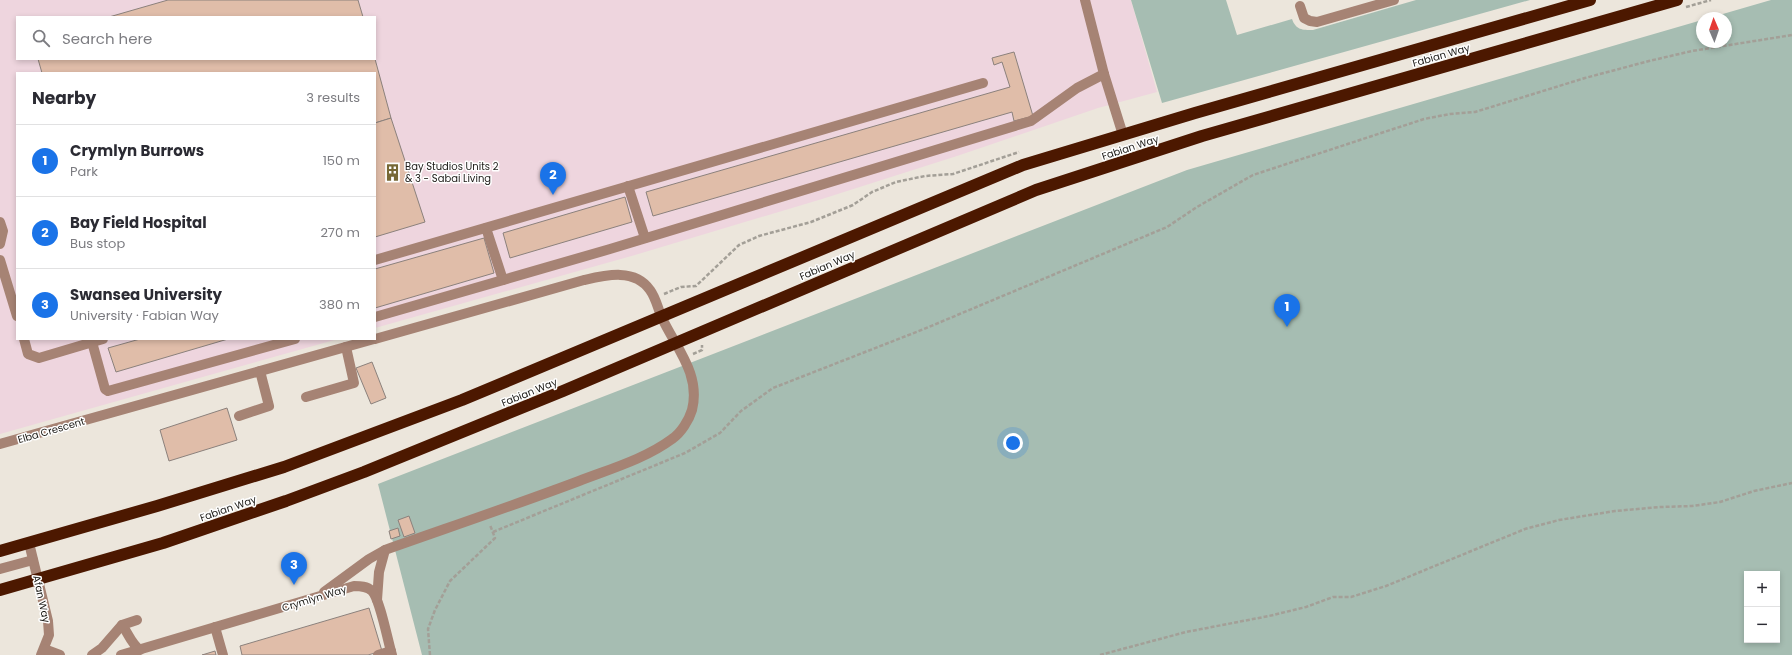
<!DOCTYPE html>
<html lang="en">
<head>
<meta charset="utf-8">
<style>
	body { margin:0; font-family:Poppins,sans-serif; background:#f7f7f7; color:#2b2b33 }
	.controls { position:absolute; right:12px; bottom:12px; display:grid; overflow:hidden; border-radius:0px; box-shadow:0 2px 6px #0003 }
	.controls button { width:36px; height:36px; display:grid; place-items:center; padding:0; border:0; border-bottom:1px solid #e1e1e2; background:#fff; color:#2b2b33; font:20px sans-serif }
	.compass { position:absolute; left:1696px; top:12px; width:36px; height:36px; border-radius:50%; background:#fff; box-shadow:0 2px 6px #0003; rotate:358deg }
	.you { position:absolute; left:1013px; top:443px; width:14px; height:14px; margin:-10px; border:3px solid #fff; border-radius:50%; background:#1a73e8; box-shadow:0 0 0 6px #1a73e833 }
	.badge { display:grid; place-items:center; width:26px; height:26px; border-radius:50%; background:#1a73e8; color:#fff; font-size:13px; font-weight:700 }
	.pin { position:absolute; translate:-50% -33px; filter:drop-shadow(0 1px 2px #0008) }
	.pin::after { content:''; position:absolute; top:21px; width:14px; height:12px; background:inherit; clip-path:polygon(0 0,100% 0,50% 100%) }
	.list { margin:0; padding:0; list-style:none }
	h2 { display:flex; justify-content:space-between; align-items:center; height:52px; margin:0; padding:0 16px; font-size:17px }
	h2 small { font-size:13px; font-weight:400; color:#7c7c81 }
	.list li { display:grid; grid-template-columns:26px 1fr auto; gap:12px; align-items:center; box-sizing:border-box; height:72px; padding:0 16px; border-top:1px solid #e1e1e2 }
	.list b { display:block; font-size:15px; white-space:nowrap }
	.list p { margin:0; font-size:13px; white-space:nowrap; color:#7c7c81 }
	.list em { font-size:13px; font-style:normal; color:#7c7c81 }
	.icon { flex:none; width:22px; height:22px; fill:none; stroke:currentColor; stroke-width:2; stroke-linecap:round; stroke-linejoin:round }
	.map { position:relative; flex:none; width:1792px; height:655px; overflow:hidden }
	.search { position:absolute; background:#fff; box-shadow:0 2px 6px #0003; left:16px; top:16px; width:360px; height:44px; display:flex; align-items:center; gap:10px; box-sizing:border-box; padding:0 14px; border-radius:0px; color:#7c7c81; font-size:15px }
	.panel { position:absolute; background:#fff; box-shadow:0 2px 6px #0003; left:16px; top:72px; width:360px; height:268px; border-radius:0px }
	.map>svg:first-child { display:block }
	.commercial { fill:#eed5de; fill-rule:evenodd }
	.green { fill:#a6bdb2; fill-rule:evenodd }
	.building { fill:#e0bda9; stroke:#8b817c }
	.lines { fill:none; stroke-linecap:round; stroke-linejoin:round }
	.path { stroke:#a39f97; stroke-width:2.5; stroke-dasharray:4 2; stroke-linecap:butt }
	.minor { stroke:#a68374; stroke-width:10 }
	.highway { stroke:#4c1800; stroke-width:12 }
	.labels { text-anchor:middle; stroke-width:3; stroke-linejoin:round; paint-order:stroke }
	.street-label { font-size:10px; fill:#1b1915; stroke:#fff }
	.poi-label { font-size:10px; fill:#1b1915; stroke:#fff; text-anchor:start }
</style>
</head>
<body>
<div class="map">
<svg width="1792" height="655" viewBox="0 0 1792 655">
	<rect width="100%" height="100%" fill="#ece6dc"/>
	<path class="commercial" d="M 0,0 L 1131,0 L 1157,92 L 1098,108 L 957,156 L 822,199 L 635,255 L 375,328 L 375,73 L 17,73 L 17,339 L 338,339 L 0,434 ZM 17,17 L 375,17 L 375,59 L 17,59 Z"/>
	<g class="green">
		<path d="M 1131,0 L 1226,0 L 1237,35 L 1292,19 C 1296,30 1302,30 1313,30 L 1416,0 L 1530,0 L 1162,103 Z"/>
		<path d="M 1771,0 L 1792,0 L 1792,655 L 422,655 L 378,484 L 1187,170 L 1702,20 L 1702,42 L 1726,42 L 1726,18 L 1709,18 ZM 1747,574 L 1777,574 L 1777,640 L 1747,640 Z"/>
	</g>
	<g class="building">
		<path d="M 168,0 L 358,0 L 363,17 L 109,17 Z"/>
		<path d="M 1014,52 L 1033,116 L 1014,121 L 1012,112 L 653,216 L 646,192 L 1010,87 L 1002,62 L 994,65 L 992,58 Z"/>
		<path d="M 38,59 L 375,59 L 391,118 L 375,123 L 375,73 L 42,73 Z"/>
		<path d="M 391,118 L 425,222 L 375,237 L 375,123 Z"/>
		<path d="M 625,197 L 632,222 L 510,258 L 503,233 Z"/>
		<path d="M 484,238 L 494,273 L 375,308 L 375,269 Z"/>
		<path d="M 140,339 L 228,339 L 116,372 L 108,348 Z"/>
		<path d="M 372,362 L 386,398 L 371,404 L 356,368 Z"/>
		<path d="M 227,408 L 237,440 L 169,461 L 160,430 Z"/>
		<path d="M 409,516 L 415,533 L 404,537 L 398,520 Z"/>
		<path d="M 398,528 L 400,536 L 391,539 L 389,531 Z"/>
		<path d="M 369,608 L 382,651 L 368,655 L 242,655 L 240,646 Z"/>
		<path d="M 215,651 L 216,655 L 202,655 Z"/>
	</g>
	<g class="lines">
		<g class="path">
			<path d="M 1686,7 L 1711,0"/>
			<path d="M 664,294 L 681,287 L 696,286 L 739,245 L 759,236 L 811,222 L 853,205 L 872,192 L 896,182 L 925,176 L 953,174 L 1019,152"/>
			<path d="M 693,354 L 702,350 L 702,345"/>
			<path d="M 493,532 L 685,453 L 720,433 L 741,411 L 773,388 L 924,329 L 1167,227 L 1197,207 L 1253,175 L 1424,119 L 1450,114 L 1475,112 L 1585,78 L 1649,61 L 1692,51 L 1792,35"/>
			<path d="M 430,655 L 428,629 L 435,610 L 450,581 L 495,538 L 490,525"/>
			<path d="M 1100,655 L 1186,632 L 1269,616 L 1306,607 L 1333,597 L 1351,597 L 1386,586 L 1525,529 L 1559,520 L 1615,511 L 1660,507 L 1692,506 L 1720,502 L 1754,491 L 1792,483"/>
		</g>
		<g class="minor">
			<path d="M 1085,0 L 1104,74 L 1123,135"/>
			<path d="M 1300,6 L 1304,18 L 1310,21 L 1317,22 L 1394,0"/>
			<path d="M 628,186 L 645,238"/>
			<path d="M 0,222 L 3,231 L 0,244"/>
			<path d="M 486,228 L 503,280"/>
			<path d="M 0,260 L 17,316"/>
			<path d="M 375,260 L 983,83"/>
			<path d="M 375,317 L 610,249 L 1031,121 L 1077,88 L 1104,74"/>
			<path d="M 24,339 L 28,354 L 39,358 L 103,339"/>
			<path d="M 375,339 L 584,280 C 606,275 635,268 650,290 C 656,298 658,309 662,318 C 676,348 701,374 692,410 C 689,420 681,433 672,439 C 645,459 610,469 579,481 C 515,505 450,527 385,550 L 379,572 L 377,600"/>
			<path d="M 92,342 L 105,389 L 108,391 L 295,339"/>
			<path d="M 306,397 L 354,383 L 346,347"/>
			<path d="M 239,416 L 269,406 L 260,371"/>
			<path d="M 0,444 L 374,339"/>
			<path d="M 29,543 L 48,621 L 49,635 L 41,655"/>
			<path d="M 0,569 L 33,560"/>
			<path d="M 324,592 L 369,559 L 385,550"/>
			<path d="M 122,625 C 129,634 130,642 140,650"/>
			<path d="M 215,627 L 223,655"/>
			<path d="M 44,649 L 60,655"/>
			<path d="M 92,655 L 102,648 L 122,625 L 137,620"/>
			<path d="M 121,655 L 354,586 C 360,586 367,586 372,591 C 380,599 388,642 392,655"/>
			<path d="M 378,655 L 391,651"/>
		</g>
		<g class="highway">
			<path d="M 0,551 L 157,506 L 284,467 L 462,400 L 1023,165 L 1195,113 L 1590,0"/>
			<path d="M 0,590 L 163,543 L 286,501 L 364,472 L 563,391 L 1036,190 L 1202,136 L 1677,0"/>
		</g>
	</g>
	<defs>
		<symbol id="building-bare" viewBox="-9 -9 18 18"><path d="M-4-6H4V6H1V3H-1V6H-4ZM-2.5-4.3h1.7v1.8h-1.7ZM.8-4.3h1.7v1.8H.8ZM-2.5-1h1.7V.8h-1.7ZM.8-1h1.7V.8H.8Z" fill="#766734" stroke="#fff" stroke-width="2.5" paint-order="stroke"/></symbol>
	</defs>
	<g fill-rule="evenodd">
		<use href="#building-bare" x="380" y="160" width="25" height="25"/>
	</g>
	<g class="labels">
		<g class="street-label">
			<text transform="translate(1441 55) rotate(-16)" y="4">Fabian Way</text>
			<text transform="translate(1130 147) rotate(-18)" y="4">Fabian Way</text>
			<text transform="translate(827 265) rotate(-23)" y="4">Fabian Way</text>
			<text transform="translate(529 392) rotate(-22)" y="4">Fabian Way</text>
			<text transform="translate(51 430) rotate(-16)" y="4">Elba Crescent</text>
			<text transform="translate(228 508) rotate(-19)" y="4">Fabian Way</text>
			<text transform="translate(314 598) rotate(-17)" y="4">Crymlyn Way</text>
			<text transform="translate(42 599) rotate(78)" y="4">Afan Way</text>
		</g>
		<g class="poi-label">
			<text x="405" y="170">Bay Studios Units 2<tspan x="405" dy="12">&amp; 3 - Sabai Living</tspan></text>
		</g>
	</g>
</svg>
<div class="controls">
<button>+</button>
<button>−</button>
</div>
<svg class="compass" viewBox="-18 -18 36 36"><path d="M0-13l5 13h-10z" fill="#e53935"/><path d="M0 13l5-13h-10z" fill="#7c7c81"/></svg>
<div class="you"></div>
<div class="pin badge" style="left:1287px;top:327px">1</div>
<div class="pin badge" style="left:553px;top:195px">2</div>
<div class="pin badge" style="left:294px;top:585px">3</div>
<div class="search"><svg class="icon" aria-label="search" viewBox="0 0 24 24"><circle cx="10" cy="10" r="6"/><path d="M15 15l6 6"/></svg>Search here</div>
<section class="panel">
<h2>Nearby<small>3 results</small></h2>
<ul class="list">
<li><span class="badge">1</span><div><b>Crymlyn Burrows</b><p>Park</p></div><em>150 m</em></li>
<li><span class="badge">2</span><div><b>Bay Field Hospital</b><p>Bus stop</p></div><em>270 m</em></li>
<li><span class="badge">3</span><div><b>Swansea University</b><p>University · Fabian Way</p></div><em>380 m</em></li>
</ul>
</section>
</div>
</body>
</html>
